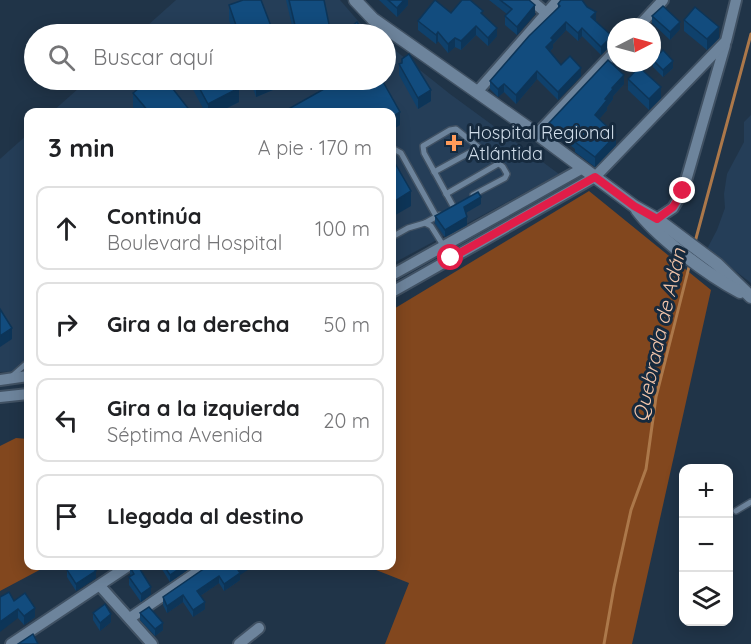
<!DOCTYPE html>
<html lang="es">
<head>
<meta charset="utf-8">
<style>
	body { margin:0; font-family:Quicksand,sans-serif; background:#f6f6f6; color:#202124 }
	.controls { position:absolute; right:18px; bottom:18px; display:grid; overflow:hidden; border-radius:12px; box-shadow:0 3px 15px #0003 }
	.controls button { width:54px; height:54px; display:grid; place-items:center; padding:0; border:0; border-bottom:2px solid #e0e0e0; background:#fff; color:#202124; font:30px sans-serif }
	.compass { position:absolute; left:607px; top:18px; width:54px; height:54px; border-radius:50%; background:#fff; box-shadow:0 3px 15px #0003; rotate:84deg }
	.stop { position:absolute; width:18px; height:18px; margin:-14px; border:4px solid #e11d48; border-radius:50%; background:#fff }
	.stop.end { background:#e11d48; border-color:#fff; box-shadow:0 2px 6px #0008 }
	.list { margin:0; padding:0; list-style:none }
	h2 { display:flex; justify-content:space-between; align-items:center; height:78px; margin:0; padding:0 24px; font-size:26px }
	h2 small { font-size:20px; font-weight:400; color:#757577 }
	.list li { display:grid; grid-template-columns:39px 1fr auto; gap:18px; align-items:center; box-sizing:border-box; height:84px; margin:0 12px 12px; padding:0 12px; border:2px solid #e0e0e0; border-radius:12px }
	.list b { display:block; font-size:22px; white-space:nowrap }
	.list p { margin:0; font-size:20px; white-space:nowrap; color:#757577 }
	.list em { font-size:20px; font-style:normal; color:#757577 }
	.icon { flex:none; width:33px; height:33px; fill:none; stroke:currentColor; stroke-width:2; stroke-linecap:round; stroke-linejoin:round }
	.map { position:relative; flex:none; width:751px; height:644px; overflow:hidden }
	.search { position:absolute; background:#fff; box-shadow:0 3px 15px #0003; left:24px; top:24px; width:372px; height:66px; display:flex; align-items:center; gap:15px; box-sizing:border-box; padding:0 21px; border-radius:33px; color:#757577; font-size:22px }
	.panel { position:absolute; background:#fff; box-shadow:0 3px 15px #0003; left:24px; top:108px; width:372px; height:462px; border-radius:12px }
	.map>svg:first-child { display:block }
	.built { fill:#253e58 }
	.green { fill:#82471e }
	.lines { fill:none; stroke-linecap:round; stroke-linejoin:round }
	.stream { stroke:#ac784a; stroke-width:3 }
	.service-casing { stroke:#405163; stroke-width:8 }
	.minor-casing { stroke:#405163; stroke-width:14 }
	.tertiary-casing { stroke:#405163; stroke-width:15 }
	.service { stroke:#6d849c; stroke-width:5 }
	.minor { stroke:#6d849c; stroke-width:10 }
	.tertiary { stroke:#6d849c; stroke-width:12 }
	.wall { fill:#0f416c }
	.shaded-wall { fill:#0d3558 }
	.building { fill:#124c7e; stroke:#0d3558; stroke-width:1.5 }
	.route { stroke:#e11d48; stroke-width:8 }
	.poi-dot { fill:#ff9b5a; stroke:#162a3e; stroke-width:2 }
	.labels { text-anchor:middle; stroke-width:6; stroke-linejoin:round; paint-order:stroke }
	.poi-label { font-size:18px; fill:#d0ddea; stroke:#162a3e; text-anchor:start }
	.water-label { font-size:20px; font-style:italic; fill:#f2c5aa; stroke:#162a3e }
</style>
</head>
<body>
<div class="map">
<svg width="751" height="644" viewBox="0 0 751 644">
	<rect width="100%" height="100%" fill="#203448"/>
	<g class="built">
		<path d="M 176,0 L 340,0 L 359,22 L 375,34 L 138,34 Z"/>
		<path d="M 386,43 L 450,94 L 559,174 L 392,264 L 392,112 L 52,112 L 88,80 L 386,80 Z"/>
		<path d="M 751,115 L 751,283 L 707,249 L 717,230 L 725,208 L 724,194 L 727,174 L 744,142 L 744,122 Z"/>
		<path d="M 28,134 L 28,371 L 0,372 L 0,159 Z"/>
	</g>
	<g class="green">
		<path d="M 589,191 L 711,290 L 632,644 L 385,644 L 409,583 L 366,566 L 392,566 L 392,310 Z"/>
		<path d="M 16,438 L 28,439 L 28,566 L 47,566 L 0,591 L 0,446 Z"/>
	</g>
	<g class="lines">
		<g class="stream">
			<path d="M 695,242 L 751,34"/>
			<path d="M 604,644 L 614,587 L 631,510 L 646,469 L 656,397 L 690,263"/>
		</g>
		<defs>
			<g id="service">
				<path d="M 392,148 L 401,153 L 436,216"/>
				<path d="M 434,172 L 478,148"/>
				<path d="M 446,194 L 498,164"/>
				<path d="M 453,206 L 424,153 L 423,146 L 450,130 L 456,129 L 503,167 L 507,174 L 505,178 L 473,195"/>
				<path d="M 425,223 L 439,215"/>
				<path d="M 392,237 L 408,228 L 425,223 L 431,226 L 451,258"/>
				<path d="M 11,377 L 28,362"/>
				<path d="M 736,511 L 751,502"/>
			</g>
			<g id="minor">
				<path d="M 531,0 L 546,13"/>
				<path d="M 638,27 L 663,0"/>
				<path d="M 477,92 L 558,0"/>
				<path d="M 537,134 L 616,50"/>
				<path d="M 652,222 L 673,208 L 683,191 L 725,45"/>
				<path d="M 392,275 L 583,168"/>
				<path d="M 392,292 L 595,177 L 726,41 L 736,0"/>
				<path d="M 0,380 L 28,376"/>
				<path d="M 0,397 L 28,394"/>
				<path d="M 100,586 L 152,644"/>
				<path d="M 130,618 L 206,566"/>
				<path d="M 11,644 L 128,566"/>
				<path d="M 239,644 L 259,628"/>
			</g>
			<g id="tertiary">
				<path d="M 355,0 L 373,19 L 537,134 L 634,206 L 657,219 L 717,264 L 751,297"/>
				<path d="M 637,210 C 657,237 709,276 740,292"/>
			</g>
		</defs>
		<use href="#service" class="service-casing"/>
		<use href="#minor" class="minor-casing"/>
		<use href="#tertiary" class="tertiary-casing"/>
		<use href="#service" class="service"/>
		<use href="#minor" class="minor"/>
		<use href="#tertiary" class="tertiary"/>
	</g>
	<g class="wall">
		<path d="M 286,0 L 324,0 L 331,34 L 294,34 Z"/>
		<path d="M 379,0 L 408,0 L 408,5 L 397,17 Z"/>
		<path d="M 489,0 L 529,0 L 535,14 L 517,35 L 505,25 L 505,16 L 507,14 Z"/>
		<path d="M 558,4 L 595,21 L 612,44 L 601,55 L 582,36 L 578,41 L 566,30 L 553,44 L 553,48 L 550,51 L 561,65 L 581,76 L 558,100 L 537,79 L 516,104 L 504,92 L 498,97 L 490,89 L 490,81 L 558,9 Z"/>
		<path d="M 229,5 L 274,34 L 234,34 L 229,20 Z"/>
		<path d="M 451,13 L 483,15 L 497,36 L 488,46 L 476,35 L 461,50 L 455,47 L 448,53 L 438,41 L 436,44 L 418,30 L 418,21 Z"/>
		<path d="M 652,16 L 680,29 L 670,40 L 652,23 Z"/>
		<path d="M 684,20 L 719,38 L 707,50 L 684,31 Z"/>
		<path d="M 653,60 L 673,68 L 663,77 L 653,67 Z"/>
		<path d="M 399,64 L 431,101 L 418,109 L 399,75 Z"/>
		<path d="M 628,79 L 661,98 L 649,110 L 628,90 Z"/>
		<path d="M 188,80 L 234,80 L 239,102 L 219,112 L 205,112 Z"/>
		<path d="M 250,80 L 287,80 L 287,84 L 256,97 Z"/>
		<path d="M 624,84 L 613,96 L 613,99 L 607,107 L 607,110 L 599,119 L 616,145 L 595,167 L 575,152 L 575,149 L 564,140 L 561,141 L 549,132 L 549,123 Z"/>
		<path d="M 133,93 L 191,112 L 138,112 L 133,107 Z"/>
		<path d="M 481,204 L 465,213 L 467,225 L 445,237 L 435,223 L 435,216 Z"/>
		<path d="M 160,566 L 193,566 L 170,582 Z"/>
		<path d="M 208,566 L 240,575 L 240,580 L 224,591 L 219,583 L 200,596 L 205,609 L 193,617 L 183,602 L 167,613 L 163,605 L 163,597 Z"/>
		<path d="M 130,567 L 151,594 L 141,602 L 129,585 L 129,577 L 131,576 L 130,574 Z"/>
		<path d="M 67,570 L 96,578 L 76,591 L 67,577 Z"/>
		<path d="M 14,601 L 35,617 L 24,625 L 18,618 Z"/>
		<path d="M 93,613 L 111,622 L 100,631 L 93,620 Z"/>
		<path d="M 140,613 L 163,630 L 155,636 L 140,620 Z"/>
	</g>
	<g class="shaded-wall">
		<path d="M 404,0 L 408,0 L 408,5 L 397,17 L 397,8 Z"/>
		<path d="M 535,5 L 535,14 L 517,35 L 517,27 Z"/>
		<path d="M 596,12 L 596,21 L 591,26 L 591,17 Z"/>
		<path d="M 566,22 L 566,30 L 553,44 L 553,48 L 546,55 L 546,47 L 551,38 Z"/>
		<path d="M 680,22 L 680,29 L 670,40 L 670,32 Z"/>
		<path d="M 476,26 L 476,35 L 461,50 L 461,41 Z"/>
		<path d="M 719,27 L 719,38 L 707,50 L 707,39 Z"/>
		<path d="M 497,28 L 497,36 L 488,46 L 488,38 Z"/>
		<path d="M 582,28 L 582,36 L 578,41 L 578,33 Z"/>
		<path d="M 438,32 L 438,41 L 436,44 L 436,35 Z"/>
		<path d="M 612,36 L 612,44 L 601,55 L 601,47 Z"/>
		<path d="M 455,38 L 455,47 L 448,53 L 448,44 Z"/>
		<path d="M 673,61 L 673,68 L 663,77 L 663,70 Z"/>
		<path d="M 581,68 L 581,76 L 558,100 L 558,92 Z"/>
		<path d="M 537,71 L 537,79 L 516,104 L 516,95 Z"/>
		<path d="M 624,75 L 624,84 L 613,96 L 613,99 L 607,107 L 607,110 L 595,124 L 595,115 L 612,88 Z"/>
		<path d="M 264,80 L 287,80 L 287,84 L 256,97 L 256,83 Z"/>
		<path d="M 504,84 L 504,92 L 498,97 L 498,89 Z"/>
		<path d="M 661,87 L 661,98 L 649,110 L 649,99 Z"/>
		<path d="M 239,88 L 239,102 L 219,112 L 208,112 L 208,104 Z"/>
		<path d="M 431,90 L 431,101 L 418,109 L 418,98 Z"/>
		<path d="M 400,112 L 400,125 L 392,130 L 392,117 Z"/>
		<path d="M 564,130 L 564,140 L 561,141 L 561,132 Z"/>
		<path d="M 616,135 L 616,145 L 595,167 L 595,157 Z"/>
		<path d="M 411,191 L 411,206 L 392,217 L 392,203 Z"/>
		<path d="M 481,197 L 481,204 L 464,214 L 464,207 Z"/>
		<path d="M 467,217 L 467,225 L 445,237 L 445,230 Z"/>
		<path d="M 12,328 L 12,339 L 0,347 L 0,336 Z"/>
		<path d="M 183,566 L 193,566 L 170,582 L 170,575 Z"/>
		<path d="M 244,566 L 254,566 L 240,575 L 240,580 L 224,591 L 224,584 L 238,570 Z"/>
		<path d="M 96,571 L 96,578 L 76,591 L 76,584 Z"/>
		<path d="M 219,576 L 219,583 L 197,598 L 197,591 Z"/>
		<path d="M 151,587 L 151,594 L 141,602 L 141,594 Z"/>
		<path d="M 183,595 L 183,602 L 167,613 L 167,606 Z"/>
		<path d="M 205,602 L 205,609 L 193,617 L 193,610 Z"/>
		<path d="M 35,608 L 35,617 L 24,625 L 24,616 Z"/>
		<path d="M 18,609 L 18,618 L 0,632 L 0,622 Z"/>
		<path d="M 111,614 L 111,622 L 100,631 L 100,623 Z"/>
		<path d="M 163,623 L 163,630 L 155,636 L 155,629 Z"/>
	</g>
	<g class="building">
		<path d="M 243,0 L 261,0 L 274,34 L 239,34 L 229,5 Z"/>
		<path d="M 289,0 L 324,0 L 331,34 L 297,34 Z"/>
		<path d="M 388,0 L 404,0 L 397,8 Z"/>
		<path d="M 435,0 L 451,13 L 462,0 L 470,0 L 483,11 L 481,13 L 497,28 L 488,38 L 476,26 L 461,41 L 455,38 L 448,44 L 438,32 L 436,35 L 418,21 Z"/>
		<path d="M 500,0 L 529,0 L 535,5 L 517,27 L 505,16 L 512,9 Z"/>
		<path d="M 561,0 L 582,0 L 587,7 L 596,12 L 591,17 L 612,36 L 601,47 L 582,28 L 578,33 L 566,22 L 551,38 L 553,40 L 546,47 L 561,65 L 570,56 L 581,68 L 558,92 L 537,71 L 516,95 L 504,84 L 498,89 L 490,81 L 529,36 L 560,6 L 558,4 Z"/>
		<path d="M 663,6 L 680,22 L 670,32 L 652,16 Z"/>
		<path d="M 695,7 L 719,27 L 707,39 L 684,20 Z"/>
		<path d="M 357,22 L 365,34 L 345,34 L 344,32 Z"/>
		<path d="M 205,28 L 209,34 L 195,34 Z"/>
		<path d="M 663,50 L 673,61 L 663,70 L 653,60 Z"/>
		<path d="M 409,54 L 431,90 L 418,98 L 399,64 L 402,63 L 402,59 Z"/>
		<path d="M 608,60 L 624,75 L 612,88 L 613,89 L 605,99 L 607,100 L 595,115 L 616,135 L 595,157 L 575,142 L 576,140 L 564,130 L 561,132 L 549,123 Z"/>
		<path d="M 639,67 L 661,87 L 649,99 L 628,79 Z"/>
		<path d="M 149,80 L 166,80 L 191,112 L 149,112 L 133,93 Z"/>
		<path d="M 195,80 L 234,80 L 239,88 L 208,104 Z"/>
		<path d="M 255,80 L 264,80 L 256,83 Z"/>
		<path d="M 340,80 L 382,80 L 400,112 L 392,117 L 392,112 L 283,112 Z"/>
		<path d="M 392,158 L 411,191 L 392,203 Z"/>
		<path d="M 478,192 L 481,197 L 464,207 L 467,217 L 445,230 L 435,216 Z"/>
		<path d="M 0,309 L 12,328 L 0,336 Z"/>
		<path d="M 73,566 L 91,566 L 96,571 L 76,584 L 67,570 Z"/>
		<path d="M 131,566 L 138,566 L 151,587 L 141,594 L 129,577 L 134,574 L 130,567 Z"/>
		<path d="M 164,566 L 183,566 L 170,575 Z"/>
		<path d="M 208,566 L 244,566 L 238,570 L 240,573 L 224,584 L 219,576 L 197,591 L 205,602 L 193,610 L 183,595 L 167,606 L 163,597 Z"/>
		<path d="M 9,592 L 14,601 L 25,593 L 35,608 L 24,616 L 18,609 L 0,622 L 0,597 Z"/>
		<path d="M 105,604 L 111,614 L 100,623 L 93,613 Z"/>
		<path d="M 149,607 L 163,623 L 155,629 L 140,613 Z"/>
		<path d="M 33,634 L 38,644 L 18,644 Z"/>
	</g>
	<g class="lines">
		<path class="route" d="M 451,258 L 595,177 L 634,206 L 657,219 L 673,207 L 683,191"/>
	</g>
	<path class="poi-dot" d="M451 134h6v6h6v6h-6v6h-6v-6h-6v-6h6z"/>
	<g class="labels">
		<g class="poi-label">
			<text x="468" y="139">Hospital Regional<tspan x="468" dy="21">Atlántida</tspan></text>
		</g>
		<g class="water-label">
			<text transform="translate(659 335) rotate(-77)" y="7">Quebrada de Adán</text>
		</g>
	</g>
</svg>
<div class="controls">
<button>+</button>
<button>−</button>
<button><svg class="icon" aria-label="layers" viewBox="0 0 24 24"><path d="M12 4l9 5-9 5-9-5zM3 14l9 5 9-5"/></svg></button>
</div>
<svg class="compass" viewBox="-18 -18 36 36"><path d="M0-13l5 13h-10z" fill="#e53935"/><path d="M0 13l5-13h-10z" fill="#757577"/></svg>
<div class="stop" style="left:451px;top:258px"></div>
<div class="stop end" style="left:683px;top:191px"></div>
<div class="search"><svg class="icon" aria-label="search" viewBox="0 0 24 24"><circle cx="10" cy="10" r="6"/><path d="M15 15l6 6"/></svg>Buscar aquí</div>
<section class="panel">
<h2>3 min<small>A pie · 170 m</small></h2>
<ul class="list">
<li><svg class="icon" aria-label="ahead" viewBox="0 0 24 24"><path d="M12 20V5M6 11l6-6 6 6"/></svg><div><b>Continúa</b><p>Boulevard Hospital</p></div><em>100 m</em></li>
<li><svg class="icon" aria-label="right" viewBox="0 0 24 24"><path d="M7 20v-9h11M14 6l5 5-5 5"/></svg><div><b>Gira a la derecha</b></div><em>50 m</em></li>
<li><svg class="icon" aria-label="left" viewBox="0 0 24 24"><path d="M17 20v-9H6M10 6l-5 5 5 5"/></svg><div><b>Gira a la izquierda</b><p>Séptima Avenida</p></div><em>20 m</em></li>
<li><svg class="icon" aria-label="arrive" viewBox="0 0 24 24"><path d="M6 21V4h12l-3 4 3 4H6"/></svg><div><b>Llegada al destino</b></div></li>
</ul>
</section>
</div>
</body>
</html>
